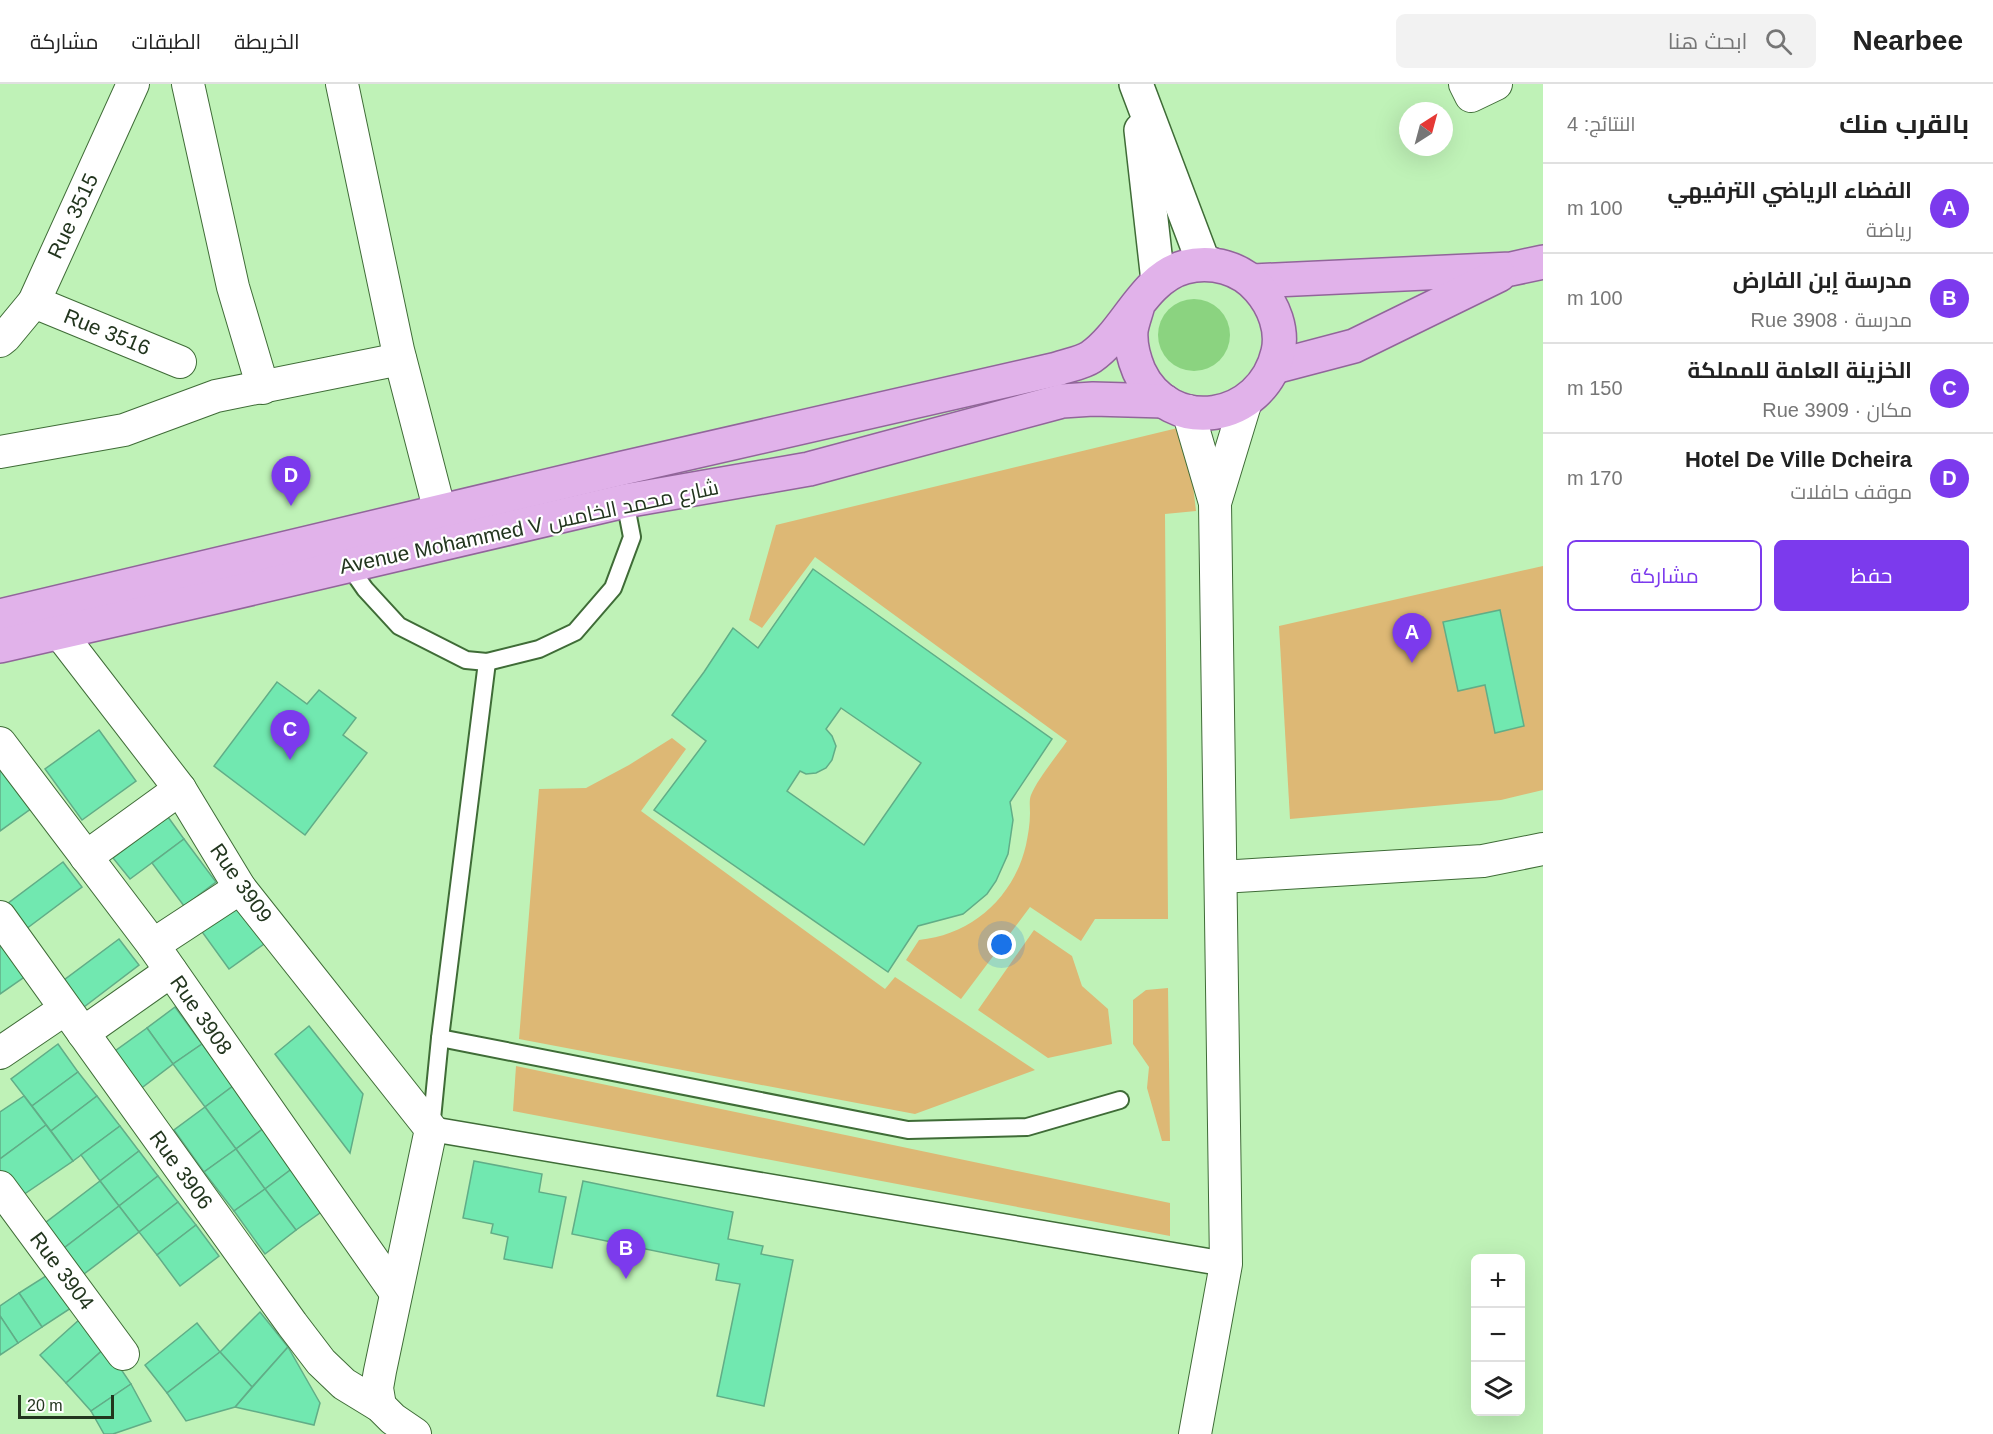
<!DOCTYPE html>
<html lang="ar">
<head>
<meta charset="utf-8">
<style>
	body { margin:0; font-family:Helvetica,Cairo,sans-serif; background:#f2f2f2; color:#222; direction:rtl }
	.controls { position:absolute; right:18px; bottom:18px; display:grid; overflow:hidden; border-radius:9px; box-shadow:0 6px 24px #0002 }
	.controls button { width:54px; height:54px; display:grid; place-items:center; padding:0; border:0; border-bottom:2px solid #e0e0e0; background:#fff; color:#222; font:30px sans-serif }
	.compass { position:absolute; left:1399px; top:18px; width:54px; height:54px; border-radius:50%; background:#fff; box-shadow:0 6px 24px #0002; rotate:36deg }
	.scale { position:absolute; left:18px; bottom:15px; width:96px; box-sizing:border-box; padding-left:6px; border:3px solid #22351e; border-top:0; font-size:16px; line-height:21px; white-space:nowrap; color:#22351e; -webkit-text-stroke:4px #fff; paint-order:stroke }
	.you { position:absolute; left:1002px; top:861px; width:21px; height:21px; margin:-15px; border:4px solid #fff; border-radius:50%; background:#1a73e8; box-shadow:0 0 0 9px #1a73e833 }
	.badge { display:grid; place-items:center; width:39px; height:39px; border-radius:50%; background:#7c3aed; color:#fff; font-size:20px; font-weight:700 }
	.pin { position:absolute; translate:-50% -50px; filter:drop-shadow(0 2px 3px #0008) }
	.pin::after { content:''; position:absolute; top:32px; width:21px; height:18px; background:inherit; clip-path:polygon(0 0,100% 0,50% 100%) }
	.list { margin:0; padding:0; list-style:none }
	h2 { display:flex; justify-content:space-between; align-items:center; height:78px; margin:0; padding:0 24px; font-size:26px }
	h2 small { font-size:20px; font-weight:400; color:#767676 }
	.list li { display:grid; grid-template-columns:39px 1fr auto; gap:18px; align-items:center; box-sizing:border-box; height:90px; padding:0 24px; border-top:2px solid #e0e0e0 }
	.list b { display:block; font-size:22px; white-space:nowrap }
	.list p { margin:0; font-size:20px; white-space:nowrap; color:#767676 }
	.list em { font-size:20px; font-style:normal; color:#767676 }
	.actions { display:flex; gap:12px; padding:18px 24px }
	.actions a { flex:1; padding:14px 0; border:2px solid #7c3aed; border-radius:9px; text-align:center; font-size:21px; color:#7c3aed }
	.actions .main { background:#7c3aed; color:#fff }
	.icon { flex:none; width:33px; height:33px; fill:none; stroke:currentColor; stroke-width:2; stroke-linecap:round; stroke-linejoin:round }
	.map { position:relative; flex:none; width:1543px; height:1350px; overflow:hidden; direction:ltr }
	header { display:flex; align-items:center; gap:36px; box-sizing:border-box; height:84px; padding:0 30px; background:#fff; border-bottom:2px solid #e0e0e0 }
	header strong { font-size:28px }
	nav { display:flex; gap:33px; margin-inline-start:auto; font-size:21px }
	.search { width:420px; height:54px; background:#f2f2f2; display:flex; align-items:center; gap:15px; box-sizing:border-box; padding:0 21px; border-radius:9px; color:#767676; font-size:22px }
	main { display:flex }
	aside { flex:1; background:#fff }
	.map>svg:first-child { display:block }
	.green { fill:#ddb875 }
	.water { fill:#8bd380 }
	.building { fill:#71e8b0; stroke:#61ad87; stroke-width:1.5; fill-rule:evenodd }
	.lines { fill:none; stroke-linecap:round; stroke-linejoin:round }
	.service-casing { stroke:#3f6c37; stroke-width:20 }
	.pedestrian-casing { stroke:#3f6c37; stroke-width:27 }
	.minor-casing { stroke:#3f6c37; stroke-width:34 }
	.tertiary-casing { stroke:#3f6c37; stroke-width:36 }
	.primary-casing { stroke:#91659a; stroke-width:36 }
	.service { stroke:#fff; stroke-width:16 }
	.pedestrian { stroke:#fff; stroke-width:24 }
	.minor { stroke:#fff; stroke-width:32 }
	.tertiary { stroke:#fff; stroke-width:33 }
	.primary { stroke:#e1b2ea; stroke-width:33 }
	.labels { text-anchor:middle; stroke-width:4.5; stroke-linejoin:round; paint-order:stroke }
	.street-label { font-size:21px; fill:#22351e; stroke:#fff }
</style>
</head>
<body>
<header>
<strong>Nearbee</strong>
<div class="search"><svg class="icon" aria-label="search" viewBox="0 0 24 24"><circle cx="10" cy="10" r="6"/><path d="M15 15l6 6"/></svg>ابحث هنا</div>
<nav><a>الخريطة</a><a>الطبقات</a><a>مشاركة</a></nav>
</header>
<main>
<aside>
<h2>بالقرب منك<small>النتائج: 4</small></h2>
<ul class="list">
<li><span class="badge">A</span><div><b>الفضاء الرياضي الترفيهي</b><p>رياضة</p></div><em>100 m</em></li>
<li><span class="badge">B</span><div><b>مدرسة إبن الفارض</b><p>مدرسة · Rue 3908</p></div><em>100 m</em></li>
<li><span class="badge">C</span><div><b>الخزينة العامة للمملكة</b><p>مكان · Rue 3909</p></div><em>150 m</em></li>
<li><span class="badge">D</span><div><b>Hotel De Ville Dcheira</b><p>موقف حافلات</p></div><em>170 m</em></li>
</ul>
<div class="actions"><a class="main">حفظ</a><a>مشاركة</a></div>
</aside>
<div class="map">
<svg width="1543" height="1350" viewBox="0 0 1543 1350">
	<rect width="100%" height="100%" fill="#bff2b7"/>
	<g class="green">
		<path d="M 1186,342 L 1196,427 L 1165,430 L 1168,835 L 1095,835 L 1081,857 L 1030,823 L 961,915 L 906,876 L 919,856 C 972,851 1014,813 1026,761 C 1028,751 1030,740 1030,729 C 1030,723 1029,716 1031,711 C 1038,694 1057,672 1067,657 L 815,473 L 762,544 L 749,536 L 776,441 Z"/>
		<path d="M 1543,482 L 1543,706 L 1501,716 L 1290,735 L 1279,542 Z"/>
		<path d="M 672,654 L 686,665 L 641,727 L 885,905 L 895,893 L 1035,986 L 915,1030 L 519,955 L 539,705 L 586,704 L 629,681 Z"/>
		<path d="M 1034,846 L 1072,872 L 1082,902 L 1108,925 L 1112,960 L 1048,974 L 978,926 Z"/>
		<path d="M 1168,904 L 1170,1057 L 1162,1057 L 1147,1004 L 1149,983 L 1133,960 L 1133,916 L 1146,906 Z"/>
		<path d="M 516,982 L 1170,1119 L 1170,1152 L 513,1027 Z"/>
	</g>
	<circle class="water" cx="1194" cy="251" r="36"/>
	<g class="building">
		<path d="M 813,485 L 1052,655 L 1010,718 L 1013,736 L 1008,770 L 996,797 L 987,810 L 963,830 L 918,842 L 888,888 L 654,726 L 706,657 L 672,631 L 704,588 L 733,544 L 758,564 ZM 841,624 L 921,679 L 864,761 L 787,707 L 800,687 L 806,690 L 816,689 L 826,684 L 832,676 L 836,662 L 832,652 L 826,645 Z"/>
		<path d="M 1500,526 L 1524,642 L 1495,649 L 1485,601 L 1458,607 L 1443,538 Z"/>
		<path d="M 277,598 L 307,620 L 319,606 L 356,634 L 343,651 L 367,669 L 305,751 L 214,682 Z"/>
		<path d="M 99,646 L 136,697 L 82,736 L 45,685 Z"/>
		<path d="M 0,682 L 32,724 L 0,747 Z"/>
		<path d="M 168,733 L 184,755 L 130,795 L 113,774 Z"/>
		<path d="M 184,755 L 216,798 L 184,822 L 152,779 Z"/>
		<path d="M 63,778 L 82,803 L 26,845 L 7,820 Z"/>
		<path d="M 236,820 L 264,860 L 229,885 L 200,845 Z"/>
		<path d="M 10,855 L 33,887 L 0,910 L 0,862 Z"/>
		<path d="M 119,855 L 139,881 L 80,926 L 60,899 Z"/>
		<path d="M 175,923 L 202,960 L 173,980 L 147,944 Z"/>
		<path d="M 309,942 L 363,1010 L 350,1069 L 275,970 Z"/>
		<path d="M 147,944 L 173,980 L 135,1009 L 108,972 Z"/>
		<path d="M 58,960 L 78,988 L 32,1022 L 11,995 Z"/>
		<path d="M 202,960 L 233,1002 L 205,1023 L 173,980 Z"/>
		<path d="M 78,988 L 97,1012 L 51,1047 L 32,1022 Z"/>
		<path d="M 233,1002 L 264,1044 L 236,1065 L 205,1023 Z"/>
		<path d="M 24,1012 L 46,1041 L 0,1075 L 0,1028 Z"/>
		<path d="M 97,1012 L 120,1042 L 73,1077 L 51,1047 Z"/>
		<path d="M 205,1023 L 236,1065 L 204,1088 L 174,1046 Z"/>
		<path d="M 46,1041 L 73,1077 L 17,1115 L 0,1090 L 0,1075 Z"/>
		<path d="M 120,1042 L 139,1067 L 100,1097 L 81,1071 Z"/>
		<path d="M 264,1044 L 293,1084 L 265,1105 L 236,1065 Z"/>
		<path d="M 236,1065 L 265,1105 L 234,1127 L 204,1088 Z"/>
		<path d="M 139,1067 L 158,1092 L 119,1122 L 100,1097 Z"/>
		<path d="M 474,1077 L 542,1090 L 539,1108 L 566,1113 L 552,1184 L 504,1175 L 508,1153 L 491,1149 L 493,1140 L 463,1134 Z"/>
		<path d="M 293,1084 L 324,1126 L 296,1146 L 265,1105 Z"/>
		<path d="M 158,1092 L 178,1118 L 139,1148 L 119,1122 Z"/>
		<path d="M 100,1097 L 119,1122 L 64,1164 L 45,1139 Z"/>
		<path d="M 583,1097 L 733,1128 L 728,1155 L 763,1162 L 761,1170 L 793,1176 L 764,1322 L 717,1312 L 740,1200 L 716,1196 L 719,1180 L 572,1150 Z"/>
		<path d="M 265,1105 L 296,1146 L 265,1170 L 234,1127 Z"/>
		<path d="M 178,1118 L 196,1141 L 157,1171 L 139,1148 Z"/>
		<path d="M 119,1122 L 139,1148 L 84,1190 L 64,1164 Z"/>
		<path d="M 196,1141 L 219,1172 L 180,1202 L 157,1171 Z"/>
		<path d="M 49,1190 L 71,1224 L 42,1243 L 19,1209 Z"/>
		<path d="M 19,1209 L 42,1243 L 18,1259 L 0,1232 L 0,1222 Z"/>
		<path d="M 260,1228 L 288,1263 L 252,1303 L 220,1268 Z"/>
		<path d="M 0,1232 L 18,1259 L 0,1271 Z"/>
		<path d="M 80,1235 L 106,1263 L 66,1299 L 40,1271 Z"/>
		<path d="M 197,1239 L 220,1268 L 167,1309 L 145,1281 Z"/>
		<path d="M 106,1263 L 131,1300 L 91,1327 L 66,1299 Z"/>
		<path d="M 288,1263 L 320,1319 L 314,1341 L 235,1323 Z"/>
		<path d="M 220,1268 L 252,1303 L 235,1323 L 186,1337 L 167,1309 Z"/>
		<path d="M 131,1300 L 151,1337 L 113,1350 L 104,1350 L 91,1327 Z"/>
	</g>
	<g class="lines">
		<defs>
			<g id="service">
				<path d="M 349,482 L 365,505 L 399,542 L 466,576 L 487,578 L 539,565 L 575,548 L 613,504 L 632,453 L 625,417"/>
				<path d="M 440,954 L 908,1046 L 1027,1043 L 1120,1016"/>
				<path d="M 431,1045 L 440,954 L 487,578"/>
			</g>
			<path id="pedestrian" d="M 431,1045 L 1226,1180"/>
			<g id="minor">
				<path d="M 188,0 L 233,203 L 263,304"/>
				<path d="M 342,0 L 398,266 L 440,428"/>
				<path d="M 1465,0 L 1471,12 L 1496,0"/>
				<path d="M 34,218 L 180,278"/>
				<path d="M 0,257 L 5,253 L 34,218 L 133,0"/>
				<path d="M 1188,327 L 1215,419 L 1226,1180 L 1195,1350"/>
				<path d="M 0,368 L 124,346 L 216,312 L 400,275"/>
				<path d="M 1215,419 L 1246,317"/>
				<path d="M 59,548 L 180,705 L 240,804 L 431,1045 L 380,1287 L 377,1304 L 380,1322"/>
				<path d="M 0,659 L 153,861 L 396,1209"/>
				<path d="M 86,773 L 180,705"/>
				<path d="M 1221,793 L 1483,777 L 1543,765"/>
				<path d="M 0,833 L 292,1240 L 321,1278 L 344,1300 L 380,1322 L 393,1335 L 415,1350"/>
				<path d="M 153,861 L 240,804"/>
				<path d="M 83,949 L 171,887"/>
				<path d="M 0,969 L 65,925"/>
				<path d="M 0,1103 L 123,1270"/>
			</g>
			<g id="tertiary">
				<path d="M 1136,0 L 1204,180 L 1211,180"/>
				<path d="M 1141,46 L 1158,197"/>
			</g>
			<g id="primary">
				<path d="M 1253,197 L 1511,185 L 1543,178"/>
				<path d="M 1274,283 L 1354,262 L 1499,191"/>
				<path d="M 0,532 L 623,384 L 1057,285 C 1068,281 1082,279 1091,273 C 1126,249 1143,194 1185,183 C 1212,176 1241,184 1259,205 C 1274,222 1283,246 1278,268 C 1262,338 1170,353 1139,287 C 1134,275 1130,261 1131,247 C 1132,239 1136,229 1138,221"/>
				<path d="M 0,562 L 215,513 L 625,417 L 809,385 L 1062,317 L 1093,315 L 1164,317"/>
			</g>
		</defs>
		<use href="#service" class="service-casing"/>
		<use href="#pedestrian" class="pedestrian-casing"/>
		<use href="#minor" class="minor-casing"/>
		<use href="#tertiary" class="tertiary-casing"/>
		<use href="#primary" class="primary-casing"/>
		<use href="#service" class="service"/>
		<use href="#pedestrian" class="pedestrian"/>
		<use href="#minor" class="minor"/>
		<use href="#tertiary" class="tertiary"/>
		<use href="#primary" class="primary"/>
	</g>
	<g class="labels">
		<g class="street-label">
			<text transform="translate(73 132) rotate(-65)" y="7">Rue 3515</text>
			<text transform="translate(107 248) rotate(22)" y="7">Rue 3516</text>
			<text transform="translate(529 443) rotate(-12)" y="7">Avenue Mohammed V شارع محمد الخامس</text>
			<text transform="translate(241 799) rotate(55)" y="7">Rue 3909</text>
			<text transform="translate(201 931) rotate(55)" y="7">Rue 3908</text>
			<text transform="translate(181 1086) rotate(54)" y="7">Rue 3906</text>
			<text transform="translate(62 1187) rotate(53)" y="7">Rue 3904</text>
		</g>
	</g>
</svg>
<div class="controls">
<button>+</button>
<button>−</button>
<button><svg class="icon" aria-label="layers" viewBox="0 0 24 24"><path d="M12 4l9 5-9 5-9-5zM3 14l9 5 9-5"/></svg></button>
</div>
<svg class="compass" viewBox="-18 -18 36 36"><path d="M0-13l5 13h-10z" fill="#e53935"/><path d="M0 13l5-13h-10z" fill="#767676"/></svg>
<div class="scale">20 m</div>
<div class="you"></div>
<div class="pin badge" style="left:1412px;top:579px">A</div>
<div class="pin badge" style="left:626px;top:1195px">B</div>
<div class="pin badge" style="left:290px;top:676px">C</div>
<div class="pin badge" style="left:291px;top:422px">D</div>
</div>
</main>
</body>
</html>
